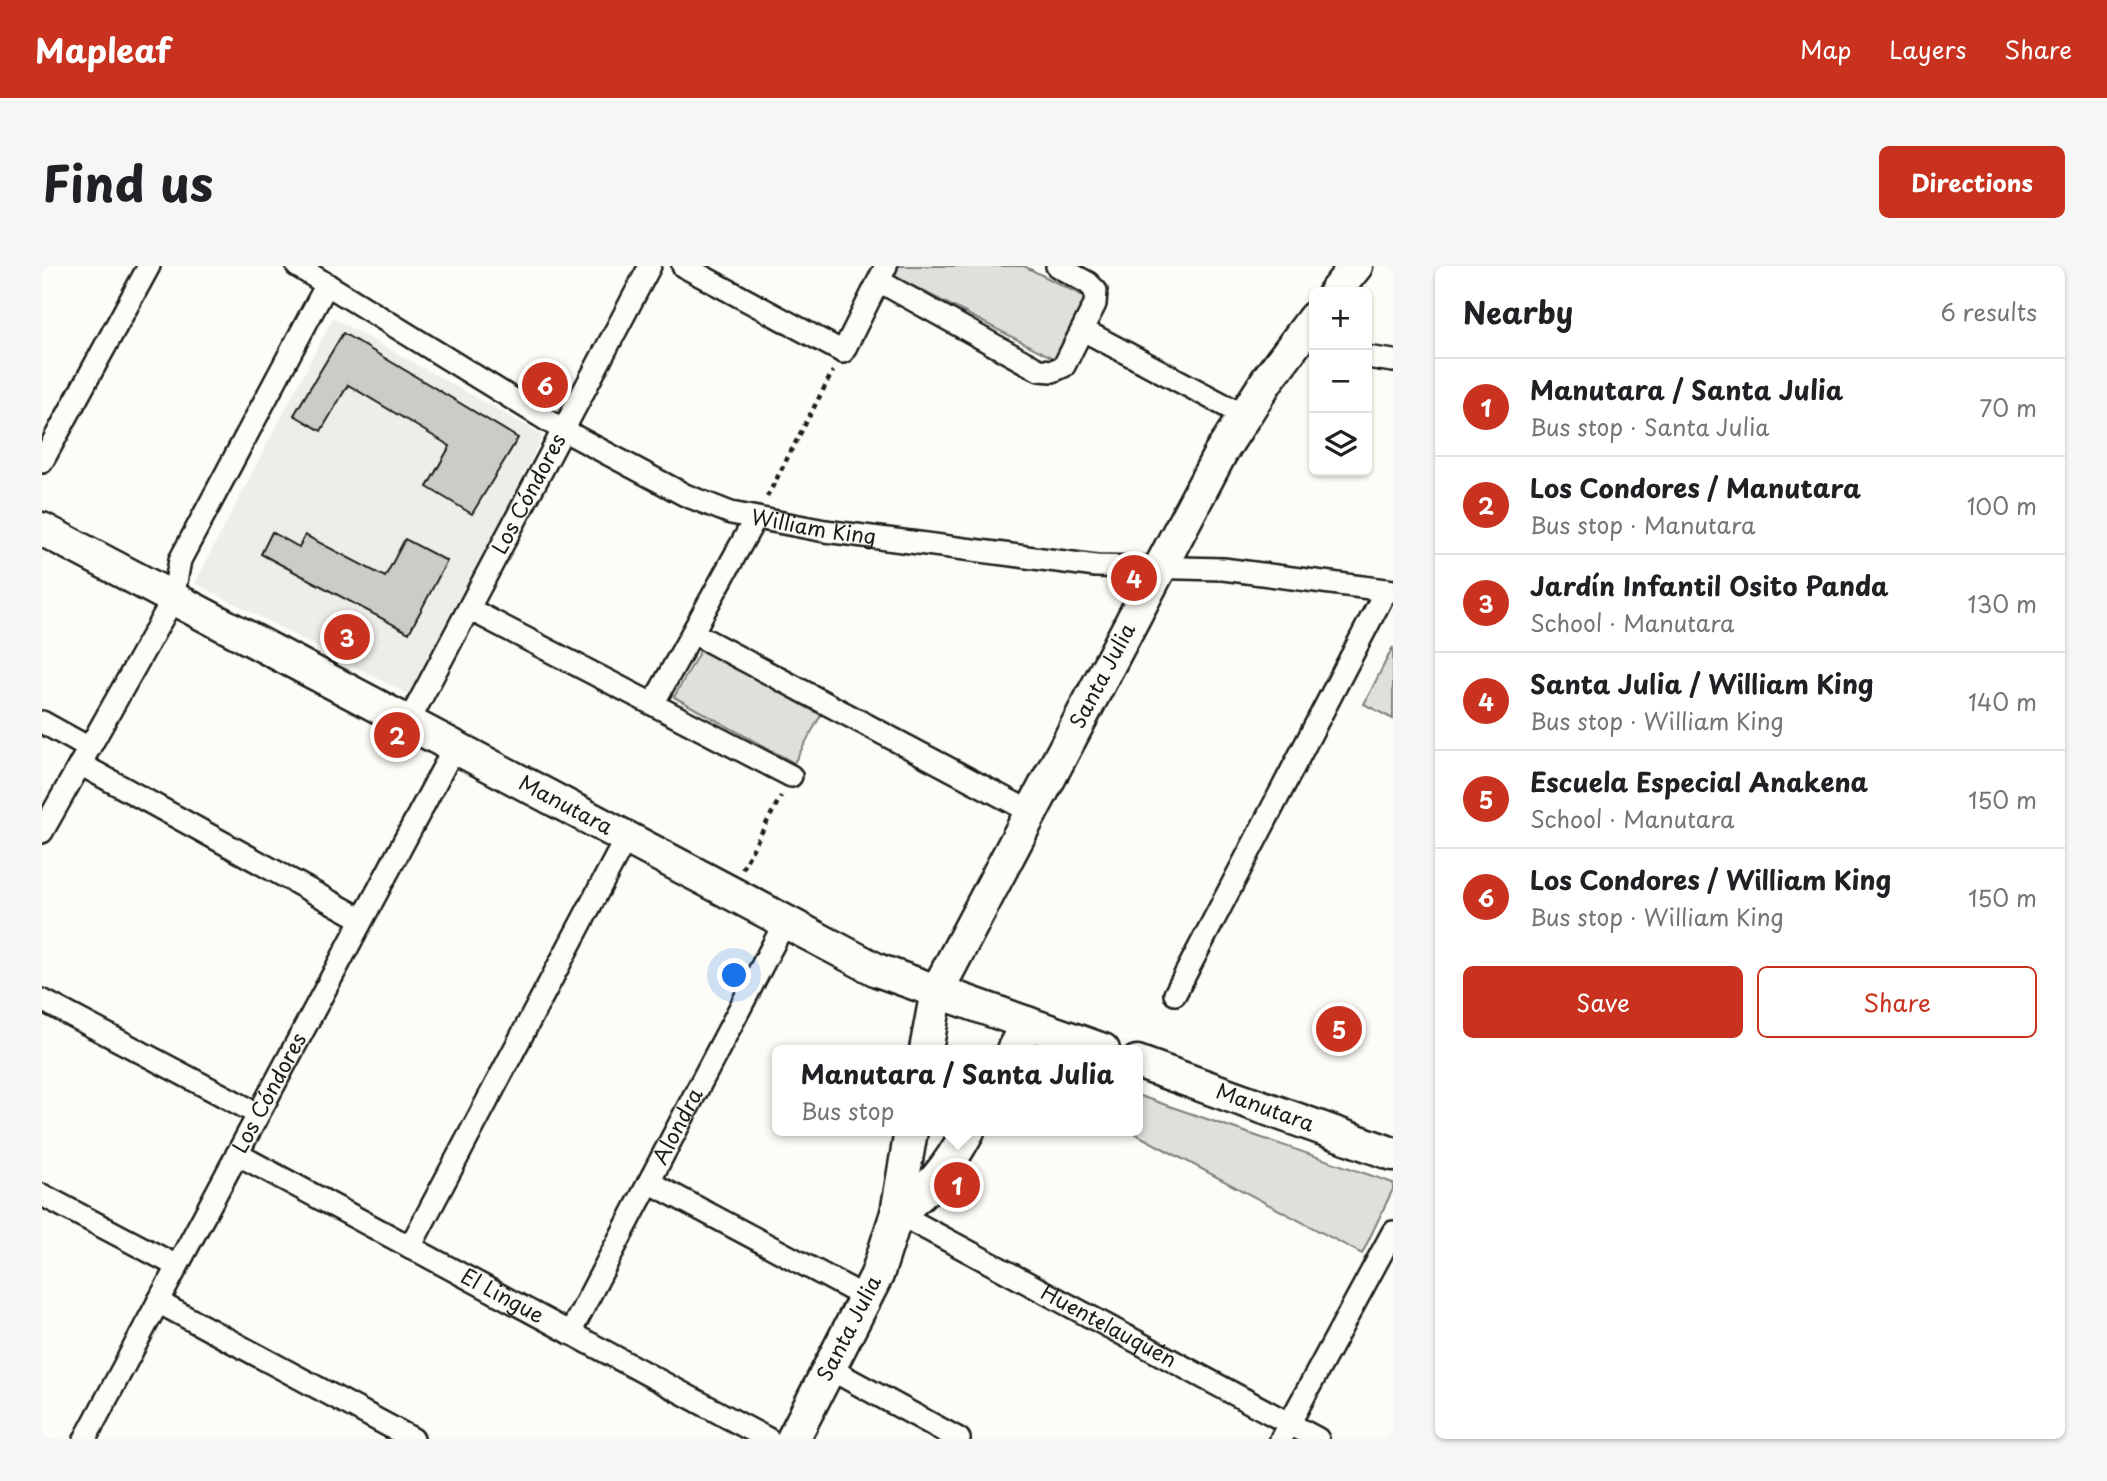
<!DOCTYPE html>
<html lang="en">
<head>
<meta charset="utf-8">
<style>
	body { margin:0; font-family:"Playpen Sans",sans-serif; background:#f6f6f6; color:#202124 }
	.controls { position:absolute; right:21px; top:21px; display:grid; overflow:hidden; border-radius:10px; box-shadow:0 2px 5px #0004 }
	.controls button { width:63px; height:63px; display:grid; place-items:center; padding:0; border:0; border-bottom:2px solid #e0e0e0; background:#fff; color:#202124; font:35px sans-serif }
	.you { position:absolute; left:693px; top:710px; width:24px; height:24px; margin:-18px; border:5px solid #fff; border-radius:50%; background:#1a73e8; box-shadow:0 0 0 10px #1a73e833 }
	.badge { display:grid; place-items:center; width:46px; height:46px; border-radius:50%; background:#c8321e; color:#fff; font-size:23px; font-weight:700 }
	.pin { position:absolute; translate:-50% -50%; border:4px solid #fff; box-shadow:0 2px 7px #0006 }
	.popup { position:absolute; left:730px; top:779px; width:371px; height:91px; box-sizing:border-box; display:grid; place-content:center; border-radius:10px; background:#fff; filter:drop-shadow(0 2px 5px #0005); font-size:23px; white-space:nowrap; color:#757577 }
	.popup b { font-size:26px; color:#202124 }
	.popup::after { content:''; position:absolute; left:50%; top:100%; margin-left:-14px; border:14px solid transparent; border-top-color:#fff }
	.list { margin:0; padding:0; list-style:none }
	h2 { display:flex; justify-content:space-between; align-items:center; height:91px; margin:0; padding:0 28px; font-size:30px }
	h2 small { font-size:23px; font-weight:400; color:#757577 }
	.list li { display:grid; grid-template-columns:46px 1fr auto; gap:21px; align-items:center; box-sizing:border-box; height:98px; padding:0 28px; border-top:2px solid #e0e0e0 }
	.list b { display:block; font-size:26px; white-space:nowrap }
	.list p { margin:0; font-size:23px; white-space:nowrap; color:#757577 }
	.list em { font-size:23px; font-style:normal; color:#757577 }
	.actions { display:flex; gap:14px; padding:21px 28px }
	.actions a { flex:1; padding:16px 0; border:2px solid #c8321e; border-radius:10px; text-align:center; font-size:24px; color:#c8321e }
	.actions .main { background:#c8321e; color:#fff }
	.icon { flex:none; width:38px; height:38px; fill:none; stroke:currentColor; stroke-width:2; stroke-linecap:round; stroke-linejoin:round }
	.map { position:relative; flex:none; width:1351px; height:1173px; overflow:hidden; border-radius:10px }
	header { display:flex; align-items:center; gap:42px; box-sizing:border-box; height:98px; padding:0 35px; background:#c8321e; color:#fff }
	header strong { font-size:33px }
	nav { display:flex; gap:38px; margin-inline-start:auto; font-size:24px }
	.intro { display:flex; align-items:center; justify-content:space-between; box-sizing:border-box; height:168px; padding:0 42px }
	h1 { margin:0; font-size:49px }
	.button { padding:18px 32px; border-radius:10px; background:#c8321e; color:#fff; font-size:24px; font-weight:700 }
	main { display:flex; gap:42px; padding:0 42px }
	aside { flex:1; background:#fff; border-radius:10px; box-shadow:0 2px 5px #0004 }
	.map>svg:first-child { display:block }
	.built { fill:#eeede9 }
	.green { fill:#e0dfdb; stroke:#7e7e7c; stroke-width:2 }
	.building { fill:#cccbc8; stroke:#1c1c1c; stroke-width:2 }
	.lines { fill:none; stroke-linecap:round; stroke-linejoin:round }
	.street-casing { stroke:#1c1c1c; stroke-width:26 }
	.secondary-casing { stroke:#1c1c1c; stroke-width:37 }
	.path { stroke:#1c1c1c; stroke-width:4.5; stroke-dasharray:5 5; stroke-linecap:butt }
	.street { stroke:#fdfcf7; stroke-width:21 }
	.secondary { stroke:#fdfcf7; stroke-width:32 }
	.labels { text-anchor:middle; stroke-width:7; stroke-linejoin:round; paint-order:stroke }
	.street-label { font-size:21px; fill:#1c1c1c; stroke:#fdfcf7 }
</style>
</head>
<body>
<header>
<strong>Mapleaf</strong>
<nav><a>Map</a><a>Layers</a><a>Share</a></nav>
</header>
<div class="intro"><h1>Find us</h1><a class="button">Directions</a></div>
<main>
<div class="map">
<svg width="1351" height="1173" viewBox="0 0 1351 1173">
	<rect width="100%" height="100%" fill="#fdfcf7"/>
	<filter id="ink" filterUnits="userSpaceOnUse"><feTurbulence type="fractalNoise" baseFrequency=".0143" numOctaves="2"/><feDisplacementMap in="SourceGraphic" scale="14" xChannelSelector="R" yChannelSelector="G"/><feConvolveMatrix kernelMatrix="1 2 1 2 8 2 1 2 1" color-interpolation-filters="sRGB"/></filter>
	<g filter="url(#ink)">
		<path class="built" d="M 291,52 L 501,169 L 371,431 L 153,317 Z"/>
		<g class="green">
			<path d="M 850,0 L 982,0 L 1047,33 L 1015,94 L 846,7 Z"/>
			<path d="M 1351,381 L 1351,453 L 1322,438 Z"/>
			<path d="M 659,383 L 779,449 L 752,497 L 632,431 Z"/>
			<path d="M 1095,829 L 1351,917 L 1351,923 L 1320,988 L 1088,865 L 1095,865 Z"/>
		</g>
		<g class="building">
			<path d="M 301,67 L 476,172 L 430,248 L 385,221 L 408,180 L 306,119 L 279,165 L 252,149 Z"/>
			<path d="M 230,266 L 257,281 L 263,269 L 343,311 L 363,273 L 405,295 L 367,367 L 219,288 Z"/>
		</g>
		<g class="lines">
			<defs>
				<g id="street">
					<path id="s1" d="M 255,0 L 521,164 L 643,229 L 689,247 L 783,265 L 1054,300 L 1181,303 L 1351,325"/>
					<path d="M 641,0 L 801,86 L 844,0"/>
					<path d="M 837,15 L 997,104 L 1011,105 L 1022,100 L 1053,38 L 1054,25 L 1046,17 L 1015,0"/>
					<path d="M 1041,64 L 1201,149"/>
					<path d="M 1325,91 L 1351,95"/>
					<path d="M 0,196 L 107,0"/>
					<path d="M 427,343 L 749,510"/>
					<path d="M 651,367 L 989,546"/>
					<path d="M 611,438 L 713,253"/>
					<path d="M 0,456 L 47,482"/>
					<path id="s2" d="M 366,457 L 608,0"/>
					<path d="M 38,498 L 320,653"/>
					<path d="M 0,566 L 131,333 L 138,294 L 285,18"/>
					<path d="M 1133,728 L 1344,324"/>
					<path d="M 0,734 L 216,848"/>
					<path id="s3" d="M 195,888 L 726,1173"/>
					<path d="M 607,916 L 825,1032"/>
					<path d="M 0,929 L 135,1000"/>
					<path id="s4" d="M 855,947 L 1276,1173"/>
					<path d="M 368,981 L 584,572"/>
					<path d="M 116,1036 L 371,1173"/>
					<path id="s5" d="M 528,1067 L 743,656"/>
					<path d="M 788,1103 L 917,1173"/>
					<path id="s6" d="M 43,1173 L 412,482"/>
					<path d="M 1239,1173 L 1351,966"/>
				</g>
				<g id="secondary">
					<path d="M 1293,26 L 1314,0"/>
					<path id="s7" d="M 0,263 L 835,704 L 1061,784"/>
					<path id="s8" d="M 884,784 L 895,725 L 1178,188 L 1226,113 L 1272,52"/>
					<path d="M 971,784 L 985,757"/>
					<path id="s9" d="M 1095,796 L 1351,888"/>
					<path d="M 855,947 C 890,921 905,904 926,865"/>
					<path id="s10" d="M 751,1173 L 835,1009 L 855,947 L 869,865"/>
				</g>
			</defs>
			<use href="#street" class="street-casing"/>
			<use href="#secondary" class="secondary-casing"/>
			<g class="path">
				<path d="M 725,231 L 791,105"/>
				<path d="M 700,603 L 739,530"/>
			</g>
			<use href="#street" class="street"/>
			<use href="#secondary" class="secondary"/>
		</g>
	</g>
	<g class="labels">
		<g class="street-label">
			<text dy="7" stroke="none"><textPath href="#s2" startOffset="259">Los Cóndores</textPath></text>
			<text dy="7" stroke="none"><textPath href="#s1" startOffset="584">William King</textPath></text>
			<text dy="7" stroke="none"><textPath href="#s8" startOffset="416">Santa Julia</textPath></text>
			<text dy="7" stroke="none"><textPath href="#s7" startOffset="592">Manutara</textPath></text>
			<text dy="7" stroke="none"><textPath href="#s6" startOffset="392">Los Cóndores</textPath></text>
			<text dy="7" stroke="none"><textPath href="#s9" startOffset="136">Manutara</textPath></text>
			<text dy="7" stroke="none"><textPath href="#s5" startOffset="233">Alondra</textPath></text>
			<text dy="7" stroke="none"><textPath href="#s3" startOffset="301">El Lingue</textPath></text>
			<text dy="7" stroke="none"><textPath href="#s4" startOffset="240">Huentelauquén</textPath></text>
			<text dy="7" stroke="none"><textPath href="#s10" startOffset="124">Santa Julia</textPath></text>
		</g>
	</g>
</svg>
<div class="controls">
<button>+</button>
<button>−</button>
<button><svg class="icon" aria-label="layers" viewBox="0 0 24 24"><path d="M12 4l9 5-9 5-9-5zM3 14l9 5 9-5"/></svg></button>
</div>
<div class="you"></div>
<div class="pin badge" style="left:915px;top:919px">1</div>
<div class="popup"><b>Manutara / Santa Julia</b>Bus stop</div>
<div class="pin badge" style="left:355px;top:469px">2</div>
<div class="pin badge" style="left:305px;top:371px">3</div>
<div class="pin badge" style="left:1092px;top:312px">4</div>
<div class="pin badge" style="left:1297px;top:763px">5</div>
<div class="pin badge" style="left:503px;top:119px">6</div>
</div>
<aside>
<h2>Nearby<small>6 results</small></h2>
<ul class="list">
<li><span class="badge">1</span><div><b>Manutara / Santa Julia</b><p>Bus stop · Santa Julia</p></div><em>70 m</em></li>
<li><span class="badge">2</span><div><b>Los Condores / Manutara</b><p>Bus stop · Manutara</p></div><em>100 m</em></li>
<li><span class="badge">3</span><div><b>Jardín Infantil Osito Panda</b><p>School · Manutara</p></div><em>130 m</em></li>
<li><span class="badge">4</span><div><b>Santa Julia / William King</b><p>Bus stop · William King</p></div><em>140 m</em></li>
<li><span class="badge">5</span><div><b>Escuela Especial Anakena</b><p>School · Manutara</p></div><em>150 m</em></li>
<li><span class="badge">6</span><div><b>Los Condores / William King</b><p>Bus stop · William King</p></div><em>150 m</em></li>
</ul>
<div class="actions"><a class="main">Save</a><a>Share</a></div>
</aside>
</main>
</body>
</html>
